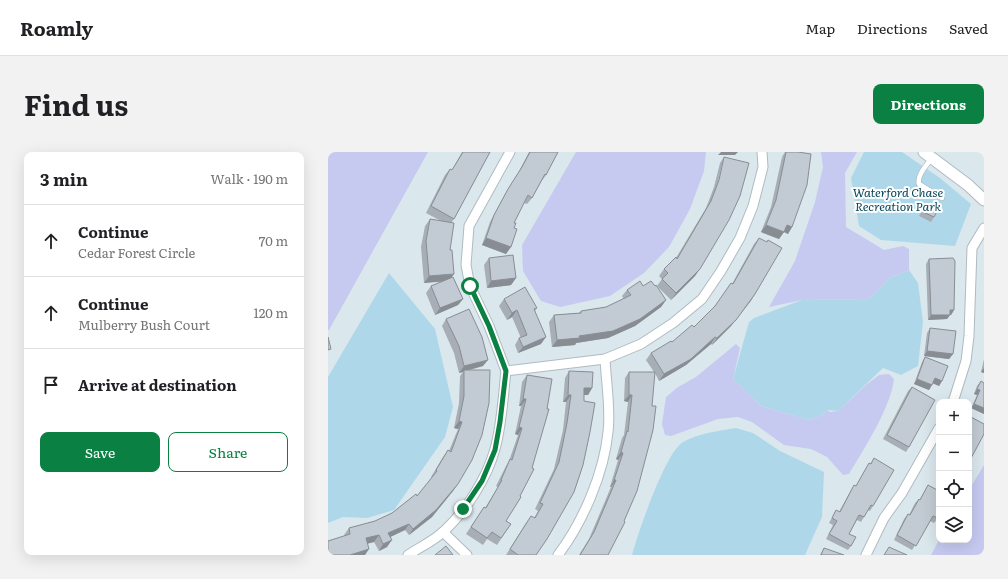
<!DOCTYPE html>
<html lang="en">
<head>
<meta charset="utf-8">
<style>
	body { margin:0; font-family:Literata,serif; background:#f2f2f2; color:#202124 }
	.controls { position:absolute; right:12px; bottom:12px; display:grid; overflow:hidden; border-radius:8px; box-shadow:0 4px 16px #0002 }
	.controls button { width:36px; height:36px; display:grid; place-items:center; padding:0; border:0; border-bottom:1px solid #e0e0e0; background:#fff; color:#202124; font:20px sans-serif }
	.stop { position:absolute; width:12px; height:12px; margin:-9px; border:3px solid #0b8043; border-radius:50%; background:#fff }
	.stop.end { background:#0b8043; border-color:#fff; box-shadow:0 1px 4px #0008 }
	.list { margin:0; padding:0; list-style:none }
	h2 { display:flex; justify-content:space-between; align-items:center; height:52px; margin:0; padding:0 16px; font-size:17px }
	h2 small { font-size:13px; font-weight:400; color:#757577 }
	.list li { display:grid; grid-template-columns:26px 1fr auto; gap:12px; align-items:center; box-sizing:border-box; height:72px; padding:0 16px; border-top:1px solid #e0e0e0 }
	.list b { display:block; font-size:15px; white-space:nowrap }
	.list p { margin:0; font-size:13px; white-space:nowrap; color:#757577 }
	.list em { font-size:13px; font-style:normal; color:#757577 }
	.actions { display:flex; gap:8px; padding:12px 16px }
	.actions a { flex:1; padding:9px 0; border:1px solid #0b8043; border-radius:8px; text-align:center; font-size:14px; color:#0b8043 }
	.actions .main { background:#0b8043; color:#fff }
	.icon { flex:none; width:22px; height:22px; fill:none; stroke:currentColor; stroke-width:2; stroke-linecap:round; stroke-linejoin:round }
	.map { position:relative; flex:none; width:656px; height:403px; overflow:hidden; border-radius:8px }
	header { display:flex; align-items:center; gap:24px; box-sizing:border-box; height:56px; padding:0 20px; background:#fff; border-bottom:1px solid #e0e0e0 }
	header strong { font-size:19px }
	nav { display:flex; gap:22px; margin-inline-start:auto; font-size:14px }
	.intro { display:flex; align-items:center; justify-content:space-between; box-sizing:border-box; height:96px; padding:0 24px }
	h1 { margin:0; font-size:28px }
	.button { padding:10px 18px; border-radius:8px; background:#0b8043; color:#fff; font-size:14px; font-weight:700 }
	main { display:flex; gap:24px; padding:0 24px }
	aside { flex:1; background:#fff; border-radius:8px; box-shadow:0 4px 16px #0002 }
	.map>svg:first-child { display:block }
	.green { fill:#aed8ea }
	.water { fill:#c6caf0 }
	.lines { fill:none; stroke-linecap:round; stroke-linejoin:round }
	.service-casing { stroke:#afbbc0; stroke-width:6 }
	.minor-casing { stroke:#afbbc0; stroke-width:11 }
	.tertiary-casing { stroke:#afbbc0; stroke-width:13 }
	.service { stroke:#fff; stroke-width:4.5 }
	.minor { stroke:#fff; stroke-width:9 }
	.tertiary { stroke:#fff; stroke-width:11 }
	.wall { fill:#a7aeb5 }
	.shaded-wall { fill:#888d94 }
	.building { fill:#c2cad3; stroke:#888d94 }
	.route { stroke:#0b8043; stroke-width:5 }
	.labels { text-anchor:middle; stroke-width:4; stroke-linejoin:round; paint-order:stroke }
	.park-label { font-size:12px; font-style:italic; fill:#064659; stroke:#fff }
</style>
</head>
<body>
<header>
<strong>Roamly</strong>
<nav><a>Map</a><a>Directions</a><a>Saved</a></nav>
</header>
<div class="intro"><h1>Find us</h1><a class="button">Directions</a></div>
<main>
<aside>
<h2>3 min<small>Walk · 190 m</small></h2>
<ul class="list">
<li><svg class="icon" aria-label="ahead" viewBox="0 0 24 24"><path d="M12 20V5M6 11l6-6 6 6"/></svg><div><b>Continue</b><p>Cedar Forest Circle</p></div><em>70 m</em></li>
<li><svg class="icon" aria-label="ahead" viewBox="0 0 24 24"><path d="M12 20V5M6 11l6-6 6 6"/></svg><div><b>Continue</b><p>Mulberry Bush Court</p></div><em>120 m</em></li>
<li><svg class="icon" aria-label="arrive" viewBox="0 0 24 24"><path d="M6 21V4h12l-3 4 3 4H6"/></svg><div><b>Arrive at destination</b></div></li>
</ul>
<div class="actions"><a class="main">Save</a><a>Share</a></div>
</aside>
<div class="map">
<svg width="656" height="403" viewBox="0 0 656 403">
	<rect width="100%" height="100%" fill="#dae7ed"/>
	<g class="green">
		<path d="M 536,0 L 574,0 L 612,26 L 643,52 L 627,94 L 553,88 L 531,74 L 523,26 Z"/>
		<path d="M 581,118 L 590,131 L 595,170 L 590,214 L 573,223 L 555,216 L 510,259 L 499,258 L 494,263 L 481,268 L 433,254 L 405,227 L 421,170 L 426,166 L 474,148 L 541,147 L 561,126 Z"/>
		<path d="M 61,121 L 107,177 L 125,255 L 117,285 L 66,358 L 39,366 L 15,365 L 0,371 L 0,225 Z"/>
		<path d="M 408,276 L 425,281 L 452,299 L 496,320 L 494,365 L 477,403 L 304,403 C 310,381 337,301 355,290 C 371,281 390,279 408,276 Z"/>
	</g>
	<g class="water">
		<path d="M 0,0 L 100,0 L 1,178 L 0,178 Z"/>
		<path d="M 248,0 L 378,0 L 376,19 L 362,57 L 341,95 L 316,121 L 282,144 L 232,155 L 213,149 L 195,119 L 194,93 Z"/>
		<path d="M 493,0 L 529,0 L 517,21 L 518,75 L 556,98 L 575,94 L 581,97 L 581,118 L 561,126 L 541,147 L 474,148 L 441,155 L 467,109 L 487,50 L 495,15 Z"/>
		<path d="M 408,192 L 412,196 L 405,227 L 433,254 L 481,268 L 494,263 L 499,258 L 502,260 L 510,259 L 538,233 L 551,223 L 561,222 L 566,227 C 563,255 536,297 521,322 L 515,323 L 499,305 L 483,297 L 456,293 L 424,270 L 410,265 L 390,267 L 343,284 L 337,283 L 334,272 L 338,245 L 350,235 L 368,225 Z"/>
		<path d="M 656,313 L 656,403 L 603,403 L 611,388 L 641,388 L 641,338 Z"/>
	</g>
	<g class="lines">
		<defs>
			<path id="service" d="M 603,7 C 598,14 589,23 591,32 L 614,46"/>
			<g id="minor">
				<path d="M 182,0 L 141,74 L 138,113 L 142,134 L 161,174 L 178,219 L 277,207 L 313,192 L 345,171 L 374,147 L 393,119 L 412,86 L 425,54 L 435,15 L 434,0"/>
				<path d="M 625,250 L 638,209 L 641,184 L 644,96 L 656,76"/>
				<path d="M 115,380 L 139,403"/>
				<path d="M 80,403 C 92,395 106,389 116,379 C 138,359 159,326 167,297 C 174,272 175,245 178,219"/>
				<path d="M 230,403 C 255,370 276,321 280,280 C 283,259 278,229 277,207"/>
				<path d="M 538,403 L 556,366 L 574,341 L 611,276"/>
			</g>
			<path id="tertiary" d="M 596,0 L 640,33 L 656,48"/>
		</defs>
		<use href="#service" class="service-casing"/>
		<use href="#minor" class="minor-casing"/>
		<use href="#tertiary" class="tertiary-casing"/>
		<use href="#service" class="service"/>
		<use href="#minor" class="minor"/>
		<use href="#tertiary" class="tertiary"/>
	</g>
	<g class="wall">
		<path d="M 134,0 L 162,0 L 126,67 L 123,71 L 122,98 L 123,125 L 135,147 L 130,153 L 107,163 L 98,141 L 103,134 L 114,129 L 96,131 L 93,95 L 97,74 L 102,67 L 113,69 L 98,61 L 117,23 L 122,17 L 124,18 Z"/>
		<path d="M 201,0 L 230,0 L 218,23 L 213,30 L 204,46 L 199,52 L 196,51 L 186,71 L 186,76 L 178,102 L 154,93 L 162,70 L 176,44 L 190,21 Z"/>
		<path d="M 457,0 L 470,0 L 464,75 L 460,82 L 456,80 L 451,87 L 433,80 L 443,55 L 454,5 Z"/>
		<path d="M 396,5 L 367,124 L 343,148 L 329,134 L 334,127 L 331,124 L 336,117 L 348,106 L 378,56 L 386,35 L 392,11 Z"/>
		<path d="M 598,52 L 606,65 L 603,70 L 591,64 L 595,57 Z"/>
		<path d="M 431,86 L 427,142 L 423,149 L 403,174 L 384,193 L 383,192 L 358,213 L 331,229 L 327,221 L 280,403 L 251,403 L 261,387 L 283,335 L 282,335 L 290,308 L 288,307 L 294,286 L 296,283 L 300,250 L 296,249 L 297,226 L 301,220 L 326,220 L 318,208 L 323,201 L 344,190 L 366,175 L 387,154 L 404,132 L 426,92 Z"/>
		<path d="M 161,106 L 188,126 L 183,133 L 159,136 L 156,113 Z"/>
		<path d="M 601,107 L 626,158 L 623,163 L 622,163 L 619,167 L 600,168 L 598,112 Z"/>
		<path d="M 315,134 L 327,134 L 338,148 L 333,155 L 307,174 L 280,186 L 248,191 L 247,193 L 224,195 L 221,170 L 226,163 L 251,161 L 253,159 L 278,155 L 296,147 L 294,144 L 299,138 Z"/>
		<path d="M 176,147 L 209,156 L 207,159 L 213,192 L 190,201 L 187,193 L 191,186 L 193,186 L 184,165 L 179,168 L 171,154 Z"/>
		<path d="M 118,167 L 155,214 L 142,218 L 130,332 L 125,339 L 104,365 L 81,383 L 77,378 L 62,385 L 59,395 L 51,399 L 46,390 L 39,392 L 37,403 L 0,403 L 0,389 L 16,384 L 16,383 L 21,376 L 47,369 L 64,361 L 89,344 L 104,326 L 103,325 L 115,305 L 120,298 L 121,299 L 130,277 L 126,276 L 131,251 L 132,224 L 135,220 L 131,221 L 126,201 L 114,174 Z"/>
		<path d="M 602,176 L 625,202 L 621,207 L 596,204 L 599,181 Z"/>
		<path d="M 597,205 L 614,229 L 611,234 L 605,231 L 601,238 L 586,232 L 594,210 Z"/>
		<path d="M 656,207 L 656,221 L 653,220 Z"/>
		<path d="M 241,219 L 264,236 L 260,243 L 256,243 L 208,403 L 178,403 L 198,371 L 206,366 L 210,359 L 207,357 L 226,317 L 235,278 L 238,250 L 235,250 L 237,226 Z"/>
		<path d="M 199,223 L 224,227 L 178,369 L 183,372 L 169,393 L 159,387 L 155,393 L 138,382 L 156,355 L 157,356 L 170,335 L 168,334 L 178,314 L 181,309 L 190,283 L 187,282 L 193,254 L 191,254 L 194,230 Z"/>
		<path d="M 653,229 L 656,262 L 643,256 L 649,243 L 646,242 L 649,234 Z"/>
		<path d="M 584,235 L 581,295 L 578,300 L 555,287 L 580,239 Z"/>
		<path d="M 546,306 L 545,354 L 542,359 L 540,358 L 533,370 L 529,368 L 521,382 L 523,394 L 520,398 L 498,387 L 505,373 L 501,371 L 508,358 L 511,360 L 523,338 L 526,333 L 528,334 L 538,316 L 541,311 L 542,312 Z"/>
		<path d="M 611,315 L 611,321 L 609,320 Z"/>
		<path d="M 600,333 L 610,366 L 606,371 L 602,369 L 584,398 L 566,388 L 576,367 L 580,362 L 581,363 L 587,351 L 591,347 L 592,347 Z"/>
		<path d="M 496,396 L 516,403 L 492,403 Z"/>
	</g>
	<g class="shaded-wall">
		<path d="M 393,0 L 410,0 L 407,3 L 390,3 Z"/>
		<path d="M 438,73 L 456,80 L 451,87 L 433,80 Z"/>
		<path d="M 459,73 L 464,75 L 460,82 L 454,79 Z"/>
		<path d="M 158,86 L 183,95 L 178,102 L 154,93 Z"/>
		<path d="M 372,117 L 367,124 L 343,148 L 348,141 Z"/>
		<path d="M 126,122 L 121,129 L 96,131 L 101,124 Z"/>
		<path d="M 188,126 L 183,133 L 159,136 L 163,129 Z"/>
		<path d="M 427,142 L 403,174 L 384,193 L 389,186 Z"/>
		<path d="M 135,147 L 130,153 L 107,163 L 112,156 Z"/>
		<path d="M 338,148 L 333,155 L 307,174 L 280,186 L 248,191 L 247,193 L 224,195 L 229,188 L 251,184 Z"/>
		<path d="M 189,158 L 184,165 L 179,168 L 184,161 Z"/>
		<path d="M 622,158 L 626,158 L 623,163 L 619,163 Z"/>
		<path d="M 603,163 L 622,163 L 619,167 L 600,168 Z"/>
		<path d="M 218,185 L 213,192 L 190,201 L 195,195 Z"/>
		<path d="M 387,185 L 383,192 L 358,213 L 331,229 L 336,222 Z"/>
		<path d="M 599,199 L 625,202 L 621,207 L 596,204 Z"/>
		<path d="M 160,208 L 155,214 L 136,219 L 136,218 L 135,220 L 131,221 L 136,214 Z"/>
		<path d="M 656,216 L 656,221 L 653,220 Z"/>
		<path d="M 607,226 L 614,229 L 611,234 L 604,231 Z"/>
		<path d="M 589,227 L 604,233 L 601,238 L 586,232 Z"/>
		<path d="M 256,236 L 264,236 L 260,243 L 252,243 Z"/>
		<path d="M 649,237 L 652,238 L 649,243 L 646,242 Z"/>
		<path d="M 240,243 L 243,243 L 238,250 L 235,250 Z"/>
		<path d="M 301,243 L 304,243 L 300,250 L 296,249 Z"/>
		<path d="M 195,247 L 198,247 L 193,254 L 191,254 Z"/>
		<path d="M 646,252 L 656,256 L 656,262 L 643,256 Z"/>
		<path d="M 131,269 L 134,270 L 130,277 L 126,276 Z"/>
		<path d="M 191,275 L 194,276 L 190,283 L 187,282 Z"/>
		<path d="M 293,300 L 295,301 L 290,308 L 288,307 Z"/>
		<path d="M 286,328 L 288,328 L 283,335 L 282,335 Z"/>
		<path d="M 130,332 L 125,339 L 104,365 L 81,383 L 85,377 Z"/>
		<path d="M 81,372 L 77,378 L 56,388 L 60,381 Z"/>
		<path d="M 51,383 L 46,390 L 33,393 L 38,386 Z"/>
		<path d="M 64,388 L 59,395 L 51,399 L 55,392 Z"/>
		<path d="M 41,397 L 37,403 L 22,403 Z"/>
	</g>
	<g class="building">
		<path d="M 135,0 L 162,0 L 126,67 L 103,54 L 122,17 L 124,18 Z"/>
		<path d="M 202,0 L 230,0 L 218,23 L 217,22 L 204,46 L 200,43 L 186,71 L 188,71 L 186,76 L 189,77 L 183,95 L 158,86 L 166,63 L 180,37 L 194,15 Z"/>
		<path d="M 458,0 L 470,0 L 483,2 L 479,33 L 464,75 L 459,73 L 456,80 L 438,73 L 448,48 Z"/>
		<path d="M 396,5 L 421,11 L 412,44 L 401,68 L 372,117 L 348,141 L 334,127 L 340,121 L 336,117 L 348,105 L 349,107 L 383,49 L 391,28 Z"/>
		<path d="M 598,52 L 610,57 L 606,65 L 595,60 Z"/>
		<path d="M 102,67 L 126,71 L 122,98 L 124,98 L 126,122 L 101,124 L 98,89 Z"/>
		<path d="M 431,86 L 439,90 L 440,88 L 454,96 L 427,142 L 408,168 L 389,186 L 387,185 L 363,207 L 336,222 L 323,201 L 343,189 L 344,190 L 364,173 L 366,175 L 387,154 L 403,131 L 405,132 Z"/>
		<path d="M 185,103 L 188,126 L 163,129 L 161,106 Z"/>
		<path d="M 625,106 L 627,109 L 626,158 L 622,158 L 622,163 L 603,163 L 601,107 Z"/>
		<path d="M 125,125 L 135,147 L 112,156 L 103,134 Z"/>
		<path d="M 312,129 L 315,134 L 323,129 L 327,134 L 328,133 L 338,148 L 312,167 L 285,179 L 251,184 L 252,186 L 229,188 L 226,163 L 253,161 L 253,159 L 278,155 L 303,143 L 299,138 Z"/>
		<path d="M 197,135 L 209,156 L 206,157 L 218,185 L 195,195 L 191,186 L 199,183 L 189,158 L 184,161 L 176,147 Z"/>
		<path d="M 141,157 L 154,185 L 160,208 L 136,214 L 131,194 L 118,167 Z"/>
		<path d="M 602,176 L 628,179 L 625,202 L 599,199 Z"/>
		<path d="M 0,185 L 3,197 L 0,198 Z"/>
		<path d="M 597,205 L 620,214 L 614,229 L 607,226 L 604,233 L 589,227 Z"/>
		<path d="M 136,218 L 162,218 L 161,251 L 154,283 L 144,308 L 130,332 L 108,358 L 85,377 L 81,372 L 60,381 L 64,388 L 55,392 L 51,383 L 38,386 L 41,397 L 22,403 L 2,403 L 1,401 L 0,402 L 0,389 L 22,382 L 21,376 L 47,369 L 64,361 L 88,342 L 89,344 L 109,319 L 108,318 L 120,298 L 123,300 L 134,270 L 131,269 L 136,244 Z"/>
		<path d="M 241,219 L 265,220 L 264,236 L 256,236 L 256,249 L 267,251 L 262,280 L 255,313 L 246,340 L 219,387 L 208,403 L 190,403 L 182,397 L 203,364 L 207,366 L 215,352 L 212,351 L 231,310 L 239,271 L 243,243 L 240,243 Z"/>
		<path d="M 301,220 L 327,220 L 324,254 L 328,254 L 325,278 L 309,339 L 296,369 L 297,370 L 280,403 L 252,403 L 266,380 L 288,328 L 286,328 L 295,301 L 293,300 L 299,279 L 300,280 L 304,243 L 301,243 Z"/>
		<path d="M 199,223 L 224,227 L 219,257 L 221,257 L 204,316 L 206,317 L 192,344 L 193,345 L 178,369 L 183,372 L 173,386 L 164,380 L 159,386 L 143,375 L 156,355 L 158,356 L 174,328 L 173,328 L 182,307 L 184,308 L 194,276 L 191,275 L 198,247 L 195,247 Z"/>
		<path d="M 653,229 L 656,231 L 656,256 L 646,252 L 652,238 L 649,237 Z"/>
		<path d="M 584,235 L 607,248 L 581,295 L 559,283 Z"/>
		<path d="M 641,264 L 656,272 L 656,282 L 641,310 Z"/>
		<path d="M 546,306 L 566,318 L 545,354 L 543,353 L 536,365 L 531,363 L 521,382 L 528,385 L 523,394 L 501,382 L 509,369 L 504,366 L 508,358 L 512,360 L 526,333 L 528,334 L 541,311 L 543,312 Z"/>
		<path d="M 600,333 L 611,339 L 611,364 L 610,366 L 605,364 L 588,394 L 569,383 L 580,362 L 582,363 L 591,347 L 592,348 Z"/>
		<path d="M 118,394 L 125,403 L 107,403 Z"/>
		<path d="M 561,395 L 579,403 L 556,403 Z"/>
		<path d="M 496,396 L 516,403 L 493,403 Z"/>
	</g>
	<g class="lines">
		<path class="route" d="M 135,357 L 154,329 L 167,298 L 172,270 L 178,219 L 161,174 L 142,134"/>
	</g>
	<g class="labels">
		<g class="park-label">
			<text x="570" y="45">Waterford Chase<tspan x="570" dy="14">Recreation Park</tspan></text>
		</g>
	</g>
</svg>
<div class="controls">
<button>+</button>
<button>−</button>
<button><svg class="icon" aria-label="locate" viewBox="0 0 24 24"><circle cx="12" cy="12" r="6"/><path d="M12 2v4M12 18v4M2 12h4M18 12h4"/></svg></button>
<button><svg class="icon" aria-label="layers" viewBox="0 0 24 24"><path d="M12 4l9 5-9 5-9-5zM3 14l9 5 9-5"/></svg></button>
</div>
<div class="stop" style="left:142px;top:134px"></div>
<div class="stop end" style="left:135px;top:357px"></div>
</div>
</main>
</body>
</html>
